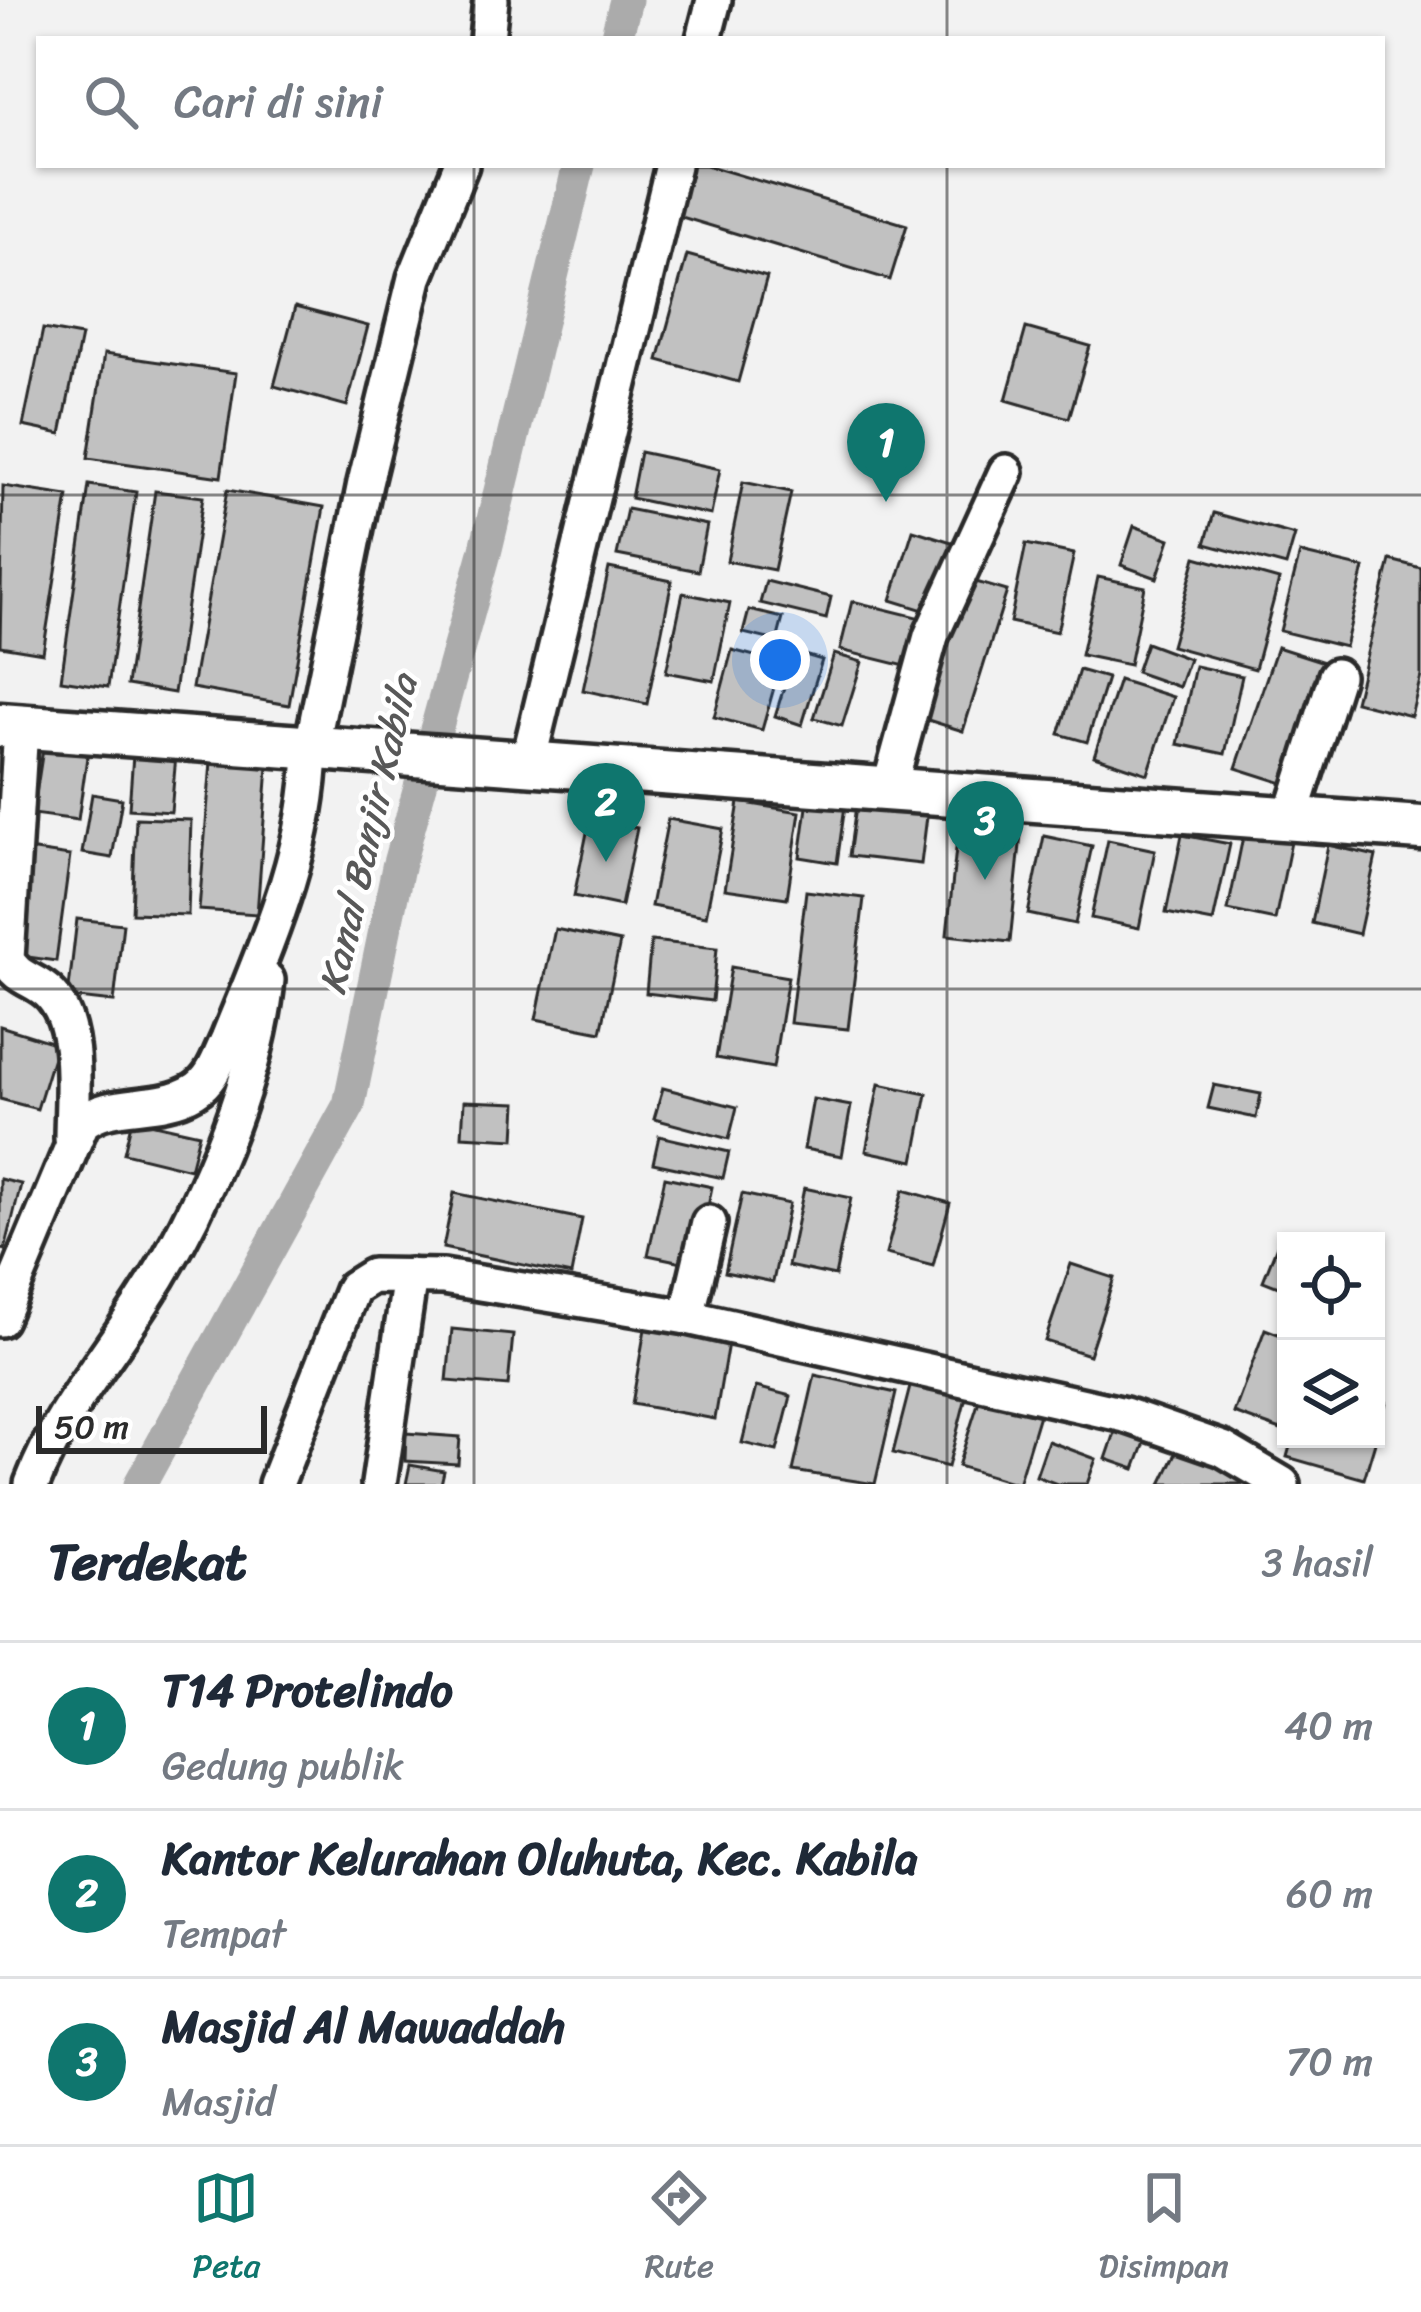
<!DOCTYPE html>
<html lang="id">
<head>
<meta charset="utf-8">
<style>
	body { margin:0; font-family:Sriracha,sans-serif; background:#f2f2f3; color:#1f2937 }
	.controls { position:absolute; right:36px; bottom:36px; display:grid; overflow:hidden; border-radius:0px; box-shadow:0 3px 9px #0004 }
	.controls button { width:108px; height:108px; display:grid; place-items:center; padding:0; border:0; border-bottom:3px solid #e0e1e3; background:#fff; color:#1f2937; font:60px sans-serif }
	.scale { position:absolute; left:36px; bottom:30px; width:231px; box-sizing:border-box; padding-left:12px; border:6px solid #2b2b2b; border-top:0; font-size:33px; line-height:42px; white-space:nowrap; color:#2b2b2b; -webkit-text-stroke:9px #fff; paint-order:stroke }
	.you { position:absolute; left:780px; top:660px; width:42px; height:42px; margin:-30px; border:9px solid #fff; border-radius:50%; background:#1a73e8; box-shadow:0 0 0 18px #1a73e833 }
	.badge { display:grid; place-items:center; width:78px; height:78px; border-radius:50%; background:#0f766e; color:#fff; font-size:39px; font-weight:700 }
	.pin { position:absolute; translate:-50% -99px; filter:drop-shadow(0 3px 6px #0008) }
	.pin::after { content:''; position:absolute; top:63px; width:42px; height:36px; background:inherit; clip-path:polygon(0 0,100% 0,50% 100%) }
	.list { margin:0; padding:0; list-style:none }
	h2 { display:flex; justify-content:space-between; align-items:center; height:156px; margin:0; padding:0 48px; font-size:51px }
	h2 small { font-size:39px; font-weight:400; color:#747a83 }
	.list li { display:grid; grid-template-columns:78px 1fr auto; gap:36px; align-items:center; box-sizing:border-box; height:168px; padding:0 48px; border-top:3px solid #e0e1e3 }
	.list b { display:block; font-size:45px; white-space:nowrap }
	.list p { margin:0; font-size:39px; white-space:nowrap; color:#747a83 }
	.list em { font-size:39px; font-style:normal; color:#747a83 }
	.icon { flex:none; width:66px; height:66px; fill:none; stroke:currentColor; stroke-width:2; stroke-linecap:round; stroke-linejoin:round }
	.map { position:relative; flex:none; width:1421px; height:1484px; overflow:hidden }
	.search { position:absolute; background:#fff; box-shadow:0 3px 9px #0004; left:36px; right:36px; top:36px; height:132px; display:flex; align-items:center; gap:30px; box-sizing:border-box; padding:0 42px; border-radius:0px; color:#747a83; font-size:45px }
	.sheet { height:660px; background:#fff }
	nav { display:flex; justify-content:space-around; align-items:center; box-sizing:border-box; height:168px; border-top:3px solid #e0e1e3; background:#fff; font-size:33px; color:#747a83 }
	nav a { display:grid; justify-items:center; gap:6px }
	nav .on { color:#0f766e }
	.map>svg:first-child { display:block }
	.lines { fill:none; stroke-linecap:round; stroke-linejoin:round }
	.canal { stroke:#ababab; stroke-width:33 }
	.building { fill:#c1c1c1; stroke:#2b2b2b; stroke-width:3 }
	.minor-casing { stroke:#2b2b2b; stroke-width:42 }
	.major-casing { stroke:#2b2b2b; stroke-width:51 }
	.minor { stroke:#fff; stroke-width:33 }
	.major { stroke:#fff; stroke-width:42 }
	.grid { fill:none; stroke:#2b2b2b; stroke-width:3; stroke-opacity:0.55 }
	.labels { text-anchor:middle; stroke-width:9; stroke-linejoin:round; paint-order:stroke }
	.water-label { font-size:39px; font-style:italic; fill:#585858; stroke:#fff }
</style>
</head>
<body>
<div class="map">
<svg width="1421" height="1484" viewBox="0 0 1421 1484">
	<rect width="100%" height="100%" fill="#f2f2f2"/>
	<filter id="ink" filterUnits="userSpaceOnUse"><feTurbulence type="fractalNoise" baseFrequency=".00833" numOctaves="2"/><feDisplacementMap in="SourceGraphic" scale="24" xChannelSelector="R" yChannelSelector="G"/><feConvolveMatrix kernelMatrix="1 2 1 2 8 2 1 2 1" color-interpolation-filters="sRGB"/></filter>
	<g filter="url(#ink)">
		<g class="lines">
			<g class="canal">
				<path d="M 616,39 L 626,0"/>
				<path d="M 140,1484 L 349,1105 L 398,867 L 485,553 L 579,165"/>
			</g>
		</g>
		<g class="building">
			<path d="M 690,165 L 706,165 L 907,225 L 890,280 L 675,215 Z"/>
			<path d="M 687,255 L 767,277 L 738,382 L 658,360 Z"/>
			<path d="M 295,307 L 368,326 L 347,406 L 274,386 Z"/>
			<path d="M 1026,328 L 1090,346 L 1069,418 L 1006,400 Z"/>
			<path d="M 43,329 L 81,336 L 61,434 L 23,426 Z"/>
			<path d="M 104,354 L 236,373 L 221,477 L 88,458 Z"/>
			<path d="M 640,452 L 720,469 L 711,515 L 631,498 Z"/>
			<path d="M 743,482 L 791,492 L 774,570 L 727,561 Z"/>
			<path d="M 89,485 L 136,492 L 108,687 L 61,680 Z"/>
			<path d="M 3,486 L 68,496 L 43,653 L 0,646 Z"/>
			<path d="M 227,490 L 324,507 L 289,705 L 192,688 Z"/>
			<path d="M 155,491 L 203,497 L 174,693 L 127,685 Z"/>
			<path d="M 627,509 L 707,525 L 698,571 L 617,555 Z"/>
			<path d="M 1214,513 L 1295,535 L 1286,566 L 1205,544 Z"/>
			<path d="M 1134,526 L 1170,539 L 1157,578 L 1121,565 Z"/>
			<path d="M 913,530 L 955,543 L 933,613 L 891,600 Z"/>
			<path d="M 1026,544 L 1074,554 L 1057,632 L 1010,622 Z"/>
			<path d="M 1300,553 L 1364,568 L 1345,647 L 1280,631 Z"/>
			<path d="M 1196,557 L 1279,580 L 1255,669 L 1171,646 Z"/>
			<path d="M 1390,560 L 1421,568 L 1421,676 L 1411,716 L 1355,702 Z"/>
			<path d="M 609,568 L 672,581 L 647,704 L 583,690 Z"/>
			<path d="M 959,577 L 1007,591 L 963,731 L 915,716 Z"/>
			<path d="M 1098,577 L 1145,587 L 1129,665 L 1081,655 Z"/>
			<path d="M 766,581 L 831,597 L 826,619 L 760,603 Z"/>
			<path d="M 683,593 L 730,603 L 714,681 L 666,672 Z"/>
			<path d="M 852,601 L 921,618 L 909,667 L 840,650 Z"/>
			<path d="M 749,610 L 783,618 L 777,641 L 743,633 Z"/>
			<path d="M 1146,643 L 1189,659 L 1179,687 L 1136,672 Z"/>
			<path d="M 1277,647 L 1327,663 L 1286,784 L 1236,768 Z"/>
			<path d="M 732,650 L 781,663 L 762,730 L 714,717 Z"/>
			<path d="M 795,652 L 822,660 L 802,725 L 775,716 Z"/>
			<path d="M 834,654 L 862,662 L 842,726 L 814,718 Z"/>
			<path d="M 1195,666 L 1242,676 L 1225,754 L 1178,744 Z"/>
			<path d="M 1079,670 L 1107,678 L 1087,742 L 1059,734 Z"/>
			<path d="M 1119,680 L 1173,697 L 1148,774 L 1094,756 Z"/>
			<path d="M 45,736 L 89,743 L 78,820 L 33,814 Z"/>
			<path d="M 134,741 L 177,744 L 171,812 L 129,809 Z"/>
			<path d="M 211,762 L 268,766 L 257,914 L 199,910 Z"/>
			<path d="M 92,794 L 122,799 L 112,858 L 82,853 Z"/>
			<path d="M 808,800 L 845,806 L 837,863 L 800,857 Z"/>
			<path d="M 739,802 L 800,812 L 787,898 L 725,889 Z"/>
			<path d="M 856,806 L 927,816 L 921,864 L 849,856 Z"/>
			<path d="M 136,818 L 191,820 L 188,915 L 132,913 Z"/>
			<path d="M 590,818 L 637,828 L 621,906 L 574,896 Z"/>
			<path d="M 668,819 L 723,829 L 706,916 L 651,906 Z"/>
			<path d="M 959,819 L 1022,825 L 1010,942 L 947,935 Z"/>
			<path d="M 1244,832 L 1291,842 L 1275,920 L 1228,910 Z"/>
			<path d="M 1182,835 L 1230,844 L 1213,922 L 1166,913 Z"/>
			<path d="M 1044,836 L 1092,846 L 1075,924 L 1028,914 Z"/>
			<path d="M 1108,840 L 1155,850 L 1139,928 L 1091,918 Z"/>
			<path d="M 1328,845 L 1376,856 L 1359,934 L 1312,923 Z"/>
			<path d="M 28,850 L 70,856 L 56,961 L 14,955 Z"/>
			<path d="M 806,891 L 864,898 L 848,1029 L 790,1023 Z"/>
			<path d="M 77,919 L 123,924 L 114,1002 L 68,997 Z"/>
			<path d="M 555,929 L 620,942 L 601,1032 L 536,1019 Z"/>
			<path d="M 651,941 L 717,948 L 712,1001 L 646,993 Z"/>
			<path d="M 731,967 L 788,977 L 773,1068 L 716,1058 Z"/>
			<path d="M 0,1026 L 57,1044 L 37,1109 L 0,1099 Z"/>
			<path d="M 879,1084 L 927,1094 L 914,1161 L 866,1151 Z"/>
			<path d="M 1214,1085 L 1261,1094 L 1256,1118 L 1208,1108 Z"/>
			<path d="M 663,1088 L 737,1107 L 729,1139 L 654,1119 Z"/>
			<path d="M 813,1099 L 851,1106 L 842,1156 L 804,1149 Z"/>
			<path d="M 464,1101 L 517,1103 L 515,1139 L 462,1136 Z"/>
			<path d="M 132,1119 L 199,1134 L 190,1169 L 124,1153 Z"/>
			<path d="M 659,1136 L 729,1152 L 723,1178 L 653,1163 Z"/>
			<path d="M 665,1177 L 712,1187 L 696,1265 L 648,1255 Z"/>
			<path d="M 0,1179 L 21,1184 L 5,1250 L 0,1248 Z"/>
			<path d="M 804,1188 L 851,1198 L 835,1276 L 788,1266 Z"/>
			<path d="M 903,1190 L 950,1203 L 933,1266 L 886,1254 Z"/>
			<path d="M 454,1193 L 582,1219 L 571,1275 L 443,1248 Z"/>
			<path d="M 742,1194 L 789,1204 L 773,1282 L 725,1272 Z"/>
			<path d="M 1283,1231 L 1309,1241 L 1286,1241 L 1286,1290 L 1263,1281 Z"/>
			<path d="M 1071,1264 L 1114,1278 L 1089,1355 L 1045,1341 Z"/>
			<path d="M 646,1323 L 729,1337 L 715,1419 L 632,1404 Z"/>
			<path d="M 452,1329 L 513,1335 L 508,1386 L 447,1381 Z"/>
			<path d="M 1265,1329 L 1286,1337 L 1286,1417 L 1281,1430 L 1234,1413 Z"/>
			<path d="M 815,1375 L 896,1393 L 875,1484 L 793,1471 Z"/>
			<path d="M 911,1383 L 966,1397 L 948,1467 L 893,1453 Z"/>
			<path d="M 756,1387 L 791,1396 L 777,1451 L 742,1443 Z"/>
			<path d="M 982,1391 L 1041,1408 L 1018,1484 L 958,1466 Z"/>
			<path d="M 1376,1399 L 1386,1402 L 1376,1439 Z"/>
			<path d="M 1119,1421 L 1149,1432 L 1135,1469 L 1106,1459 Z"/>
			<path d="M 406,1433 L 460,1437 L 458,1464 L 405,1461 Z"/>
			<path d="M 1292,1439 L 1376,1439 L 1364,1479 L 1287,1457 Z"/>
			<path d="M 1048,1441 L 1096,1459 L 1087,1484 L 1057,1484 L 1036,1476 Z"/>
			<path d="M 1182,1441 L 1263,1484 L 1161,1484 Z"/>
			<path d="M 410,1465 L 444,1471 L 441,1484 L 406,1484 Z"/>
		</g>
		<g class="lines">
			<defs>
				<g id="minor">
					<path d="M 487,39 L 491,0"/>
					<path d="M 704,39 L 714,0"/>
					<path d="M 21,727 L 7,959 C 17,980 36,979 51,995 C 81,1028 72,1097 72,1139"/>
					<path d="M 528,762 L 673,165"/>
					<path d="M 889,789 L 931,636 L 1006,472"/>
					<path d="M 1291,818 L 1336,676"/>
					<path d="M 687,1317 L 709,1223"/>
					<path d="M 0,1319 L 82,1123 C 110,1098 157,1113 194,1091 C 213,1080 219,1058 228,1039 C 266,945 308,854 311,750 L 365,483 L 415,278 L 461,165"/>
					<path d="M 32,1484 C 58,1416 102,1364 141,1304 C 199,1217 257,1083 267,980"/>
					<path d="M 276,1484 L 353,1288 L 372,1276 L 443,1277 L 687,1317 L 1125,1415 L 1223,1449 L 1282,1484"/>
					<path d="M 379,1484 L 410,1276"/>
				</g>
				<path id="major" d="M 0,725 L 1421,828"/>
			</defs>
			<use href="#minor" class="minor-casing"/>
			<use href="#major" class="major-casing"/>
			<use href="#minor" class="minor"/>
			<use href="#major" class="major"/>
		</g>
	</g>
	<path class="grid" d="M 474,0 L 474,39M 947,0 L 947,39M 474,165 L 474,1484M 947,165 L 947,1484M 0,495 L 1421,495M 0,989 L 1421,989"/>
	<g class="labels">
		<g class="water-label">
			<text transform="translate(367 834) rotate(-77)" y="14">Kanal Banjir Kabila</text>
		</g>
	</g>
</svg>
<div class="controls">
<button><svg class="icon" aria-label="locate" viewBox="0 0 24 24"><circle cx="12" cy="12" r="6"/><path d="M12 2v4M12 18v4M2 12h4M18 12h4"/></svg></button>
<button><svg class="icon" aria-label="layers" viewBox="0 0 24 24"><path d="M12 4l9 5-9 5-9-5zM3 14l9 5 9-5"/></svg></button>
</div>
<div class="scale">50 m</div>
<div class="you"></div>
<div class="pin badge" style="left:886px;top:502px">1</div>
<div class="pin badge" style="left:606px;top:862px">2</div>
<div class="pin badge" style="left:985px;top:880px">3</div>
<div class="search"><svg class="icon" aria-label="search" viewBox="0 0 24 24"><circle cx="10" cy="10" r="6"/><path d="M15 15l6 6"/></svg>Cari di sini</div>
</div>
<section class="sheet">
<h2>Terdekat<small>3 hasil</small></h2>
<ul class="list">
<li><span class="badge">1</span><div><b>T14 Protelindo</b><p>Gedung publik</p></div><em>40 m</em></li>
<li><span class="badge">2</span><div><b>Kantor Kelurahan Oluhuta, Kec. Kabila</b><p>Tempat</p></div><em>60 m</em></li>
<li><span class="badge">3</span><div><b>Masjid Al Mawaddah</b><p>Masjid</p></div><em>70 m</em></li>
</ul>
</section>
<nav>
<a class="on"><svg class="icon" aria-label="map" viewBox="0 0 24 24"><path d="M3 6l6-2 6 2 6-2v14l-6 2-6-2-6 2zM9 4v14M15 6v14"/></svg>Peta</a>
<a><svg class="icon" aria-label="directions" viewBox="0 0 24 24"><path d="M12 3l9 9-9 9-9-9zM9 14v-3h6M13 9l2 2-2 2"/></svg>Rute</a>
<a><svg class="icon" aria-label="saved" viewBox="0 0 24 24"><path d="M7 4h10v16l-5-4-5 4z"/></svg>Disimpan</a>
</nav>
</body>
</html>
